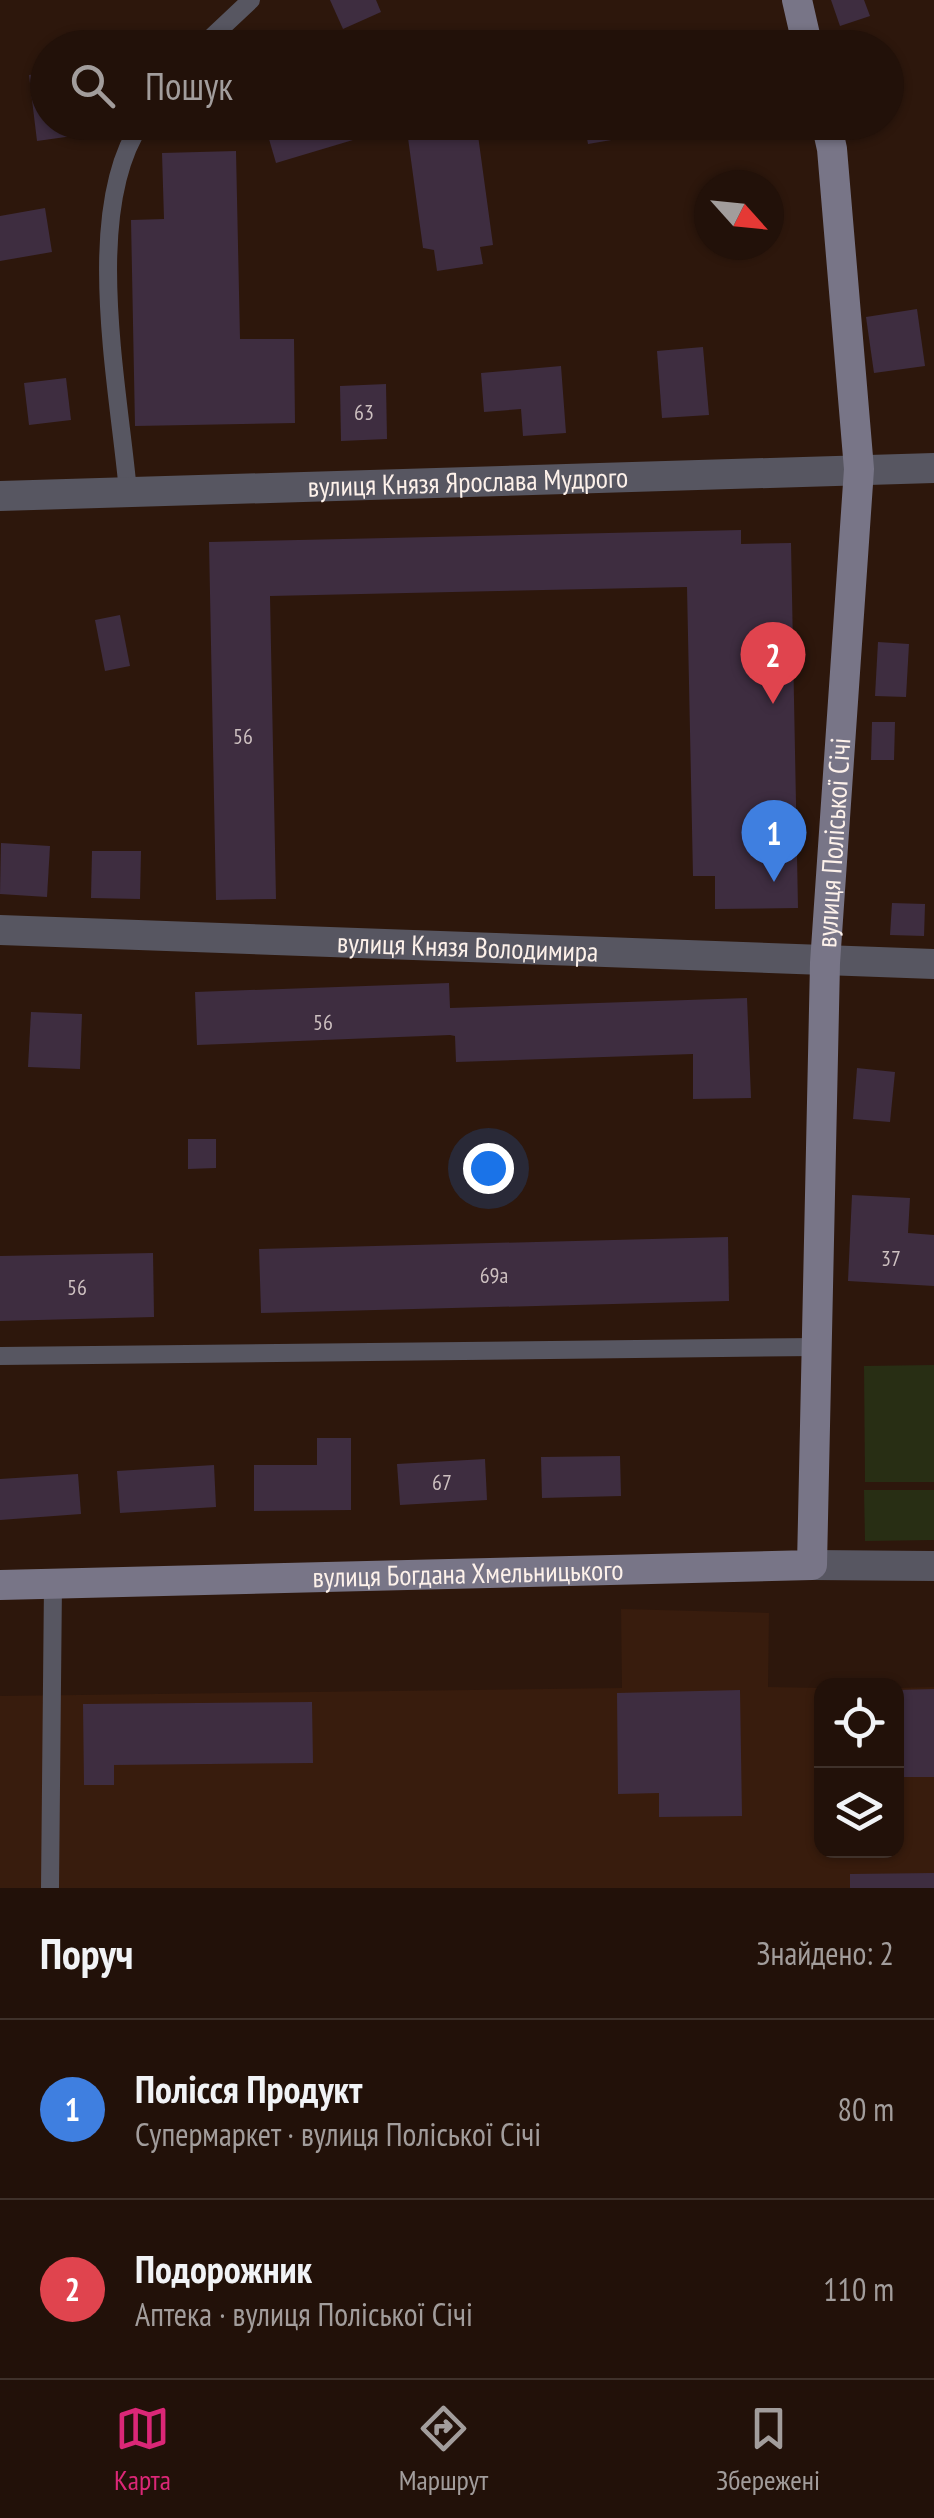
<!DOCTYPE html>
<html lang="uk">
<head>
<meta charset="utf-8">
<style>
	body { margin:0; font-family:"PT Sans Narrow",sans-serif; background:#2a1a12; color:#f1f3f6 }
	.controls { position:absolute; right:30px; bottom:30px; display:grid; overflow:hidden; border-radius:20px; box-shadow:0 2px 8px #0004 }
	.controls button { width:90px; height:90px; display:grid; place-items:center; padding:0; border:0; border-bottom:2px solid #3f312a; background:#221109; color:#f1f3f6; font:50px sans-serif }
	.compass { position:absolute; left:694px; top:170px; width:90px; height:90px; border-radius:50%; background:#221109; box-shadow:0 2px 8px #0004; rotate:117deg }
	.you { position:absolute; left:488px; top:1168px; width:35px; height:35px; margin:-25px; border:8px solid #fff; border-radius:50%; background:#1a73e8; box-shadow:0 0 0 15px #1a73e833 }
	.badge { display:grid; place-items:center; width:65px; height:65px; border-radius:50%; background:#db2777; color:#fff; font-size:32px; font-weight:700 }
	.pin { position:absolute; translate:-50% -82px; filter:drop-shadow(0 2px 5px #0008) }
	.pin::after { content:''; position:absolute; top:52px; width:35px; height:30px; background:inherit; clip-path:polygon(0 0,100% 0,50% 100%) }
	.list { margin:0; padding:0; list-style:none }
	h2 { display:flex; justify-content:space-between; align-items:center; height:130px; margin:0; padding:0 40px; font-size:42px }
	h2 small { font-size:32px; font-weight:400; color:#a29d9c }
	.list li { display:grid; grid-template-columns:65px 1fr auto; gap:30px; align-items:center; box-sizing:border-box; height:180px; padding:0 40px; border-top:2px solid #3f312a }
	.list b { display:block; font-size:38px; white-space:nowrap }
	.list p { margin:0; font-size:32px; white-space:nowrap; color:#a29d9c }
	.list em { font-size:32px; font-style:normal; color:#a29d9c }
	.icon { flex:none; width:55px; height:55px; fill:none; stroke:currentColor; stroke-width:2; stroke-linecap:round; stroke-linejoin:round }
	.map { position:relative; flex:none; width:934px; height:1888px; overflow:hidden }
	.search { position:absolute; background:#221109; box-shadow:0 2px 8px #0004; left:30px; right:30px; top:30px; height:110px; display:flex; align-items:center; gap:25px; box-sizing:border-box; padding:0 35px; border-radius:55px; color:#a29d9c; font-size:38px }
	.sheet { height:490px; background:#221109 }
	nav { display:flex; justify-content:space-around; align-items:center; box-sizing:border-box; height:140px; border-top:2px solid #3f312a; background:#221109; font-size:28px; color:#a29d9c }
	nav a { display:grid; justify-items:center; gap:5px }
	nav .on { color:#db2777 }
	.map>svg:first-child { display:block }
	.built { fill:#381c0d }
	.green { fill:#282e14 }
	.building { fill:#3e2d40 }
	.lines { fill:none; stroke-linecap:round; stroke-linejoin:round }
	.lane { stroke:#575661; stroke-width:18 }
	.street { stroke:#575661; stroke-width:30 }
	.secondary { stroke:#787587; stroke-width:30 }
	.labels { text-anchor:middle; stroke-width:9; stroke-linejoin:round; paint-order:stroke }
	.number-label { font-size:22px; fill:#cdc0c0 }
	.street-label { font-size:28px; fill:#fdf1ea; stroke:#0f0603 }
</style>
</head>
<body>
<div class="map">
<svg width="934" height="1888" viewBox="0 0 934 1888">
	<rect width="100%" height="100%" fill="#2d170c"/>
	<path class="built" d="M 621,1609 L 769,1613 L 768,1687 L 821,1688 L 822,1850 L 896,1850 L 897,1688 L 934,1687 L 934,1888 L 0,1888 L 0,1696 L 622,1688 Z"/>
	<g class="green">
		<path d="M 934,1365 L 934,1482 L 865,1482 L 864,1366 Z"/>
		<path d="M 864,1490 L 934,1490 L 934,1540 L 865,1541 Z"/>
	</g>
	<g class="building">
		<path d="M 330,0 L 376,0 L 381,12 L 343,29 Z"/>
		<path d="M 831,0 L 864,0 L 870,16 L 840,26 Z"/>
		<path d="M 48,73 L 48,122 L 78,122 L 80,135 L 37,141 L 29,75 Z"/>
		<path d="M 264,122 L 370,122 L 373,134 L 276,163 Z"/>
		<path d="M 584,122 L 627,122 L 629,137 L 588,144 Z"/>
		<path d="M 477,128 L 493,245 L 480,247 L 483,264 L 437,271 L 434,250 L 423,248 L 408,138 Z"/>
		<path d="M 236,151 L 240,339 L 294,339 L 295,423 L 135,426 L 131,220 L 164,219 L 162,153 Z"/>
		<path d="M 45,208 L 52,252 L 0,261 L 0,216 Z"/>
		<path d="M 917,309 L 925,366 L 874,373 L 866,317 Z"/>
		<path d="M 703,347 L 709,415 L 662,418 L 657,351 Z"/>
		<path d="M 561,366 L 566,433 L 523,436 L 521,409 L 484,412 L 481,373 Z"/>
		<path d="M 66,378 L 71,420 L 29,425 L 24,383 Z"/>
		<path d="M 386,384 L 387,439 L 341,441 L 340,386 Z"/>
		<path d="M 741,530 L 741,544 L 791,543 L 798,908 L 715,909 L 715,876 L 693,876 L 687,587 L 270,596 L 276,899 L 216,900 L 209,542 Z"/>
		<path d="M 120,615 L 130,666 L 105,671 L 95,620 Z"/>
		<path d="M 878,642 L 909,644 L 906,697 L 875,696 Z"/>
		<path d="M 872,722 L 895,722 L 894,760 L 871,760 Z"/>
		<path d="M 1,843 L 50,846 L 47,897 L 0,894 Z"/>
		<path d="M 92,851 L 141,851 L 140,899 L 91,898 Z"/>
		<path d="M 892,903 L 925,904 L 924,936 L 890,935 Z"/>
		<path d="M 449,983 L 450,1008 L 747,998 L 751,1098 L 693,1099 L 693,1054 L 456,1062 L 455,1036 L 450,1035 L 197,1045 L 195,992 Z"/>
		<path d="M 31,1012 L 82,1014 L 80,1069 L 28,1067 Z"/>
		<path d="M 857,1068 L 895,1072 L 890,1122 L 853,1119 Z"/>
		<path d="M 188,1139 L 216,1139 L 216,1168 L 188,1169 Z"/>
		<path d="M 852,1195 L 910,1198 L 908,1233 L 934,1235 L 934,1286 L 848,1281 Z"/>
		<path d="M 728,1237 L 729,1301 L 261,1313 L 259,1249 Z"/>
		<path d="M 153,1253 L 154,1317 L 0,1321 L 0,1256 Z"/>
		<path d="M 317,1438 L 351,1438 L 351,1510 L 254,1511 L 254,1465 L 317,1465 Z"/>
		<path d="M 620,1456 L 621,1496 L 542,1498 L 541,1457 Z"/>
		<path d="M 485,1459 L 487,1500 L 400,1505 L 397,1464 Z"/>
		<path d="M 214,1465 L 216,1507 L 120,1513 L 117,1471 Z"/>
		<path d="M 78,1474 L 81,1514 L 0,1520 L 0,1479 Z"/>
		<path d="M 934,1689 L 934,1777 L 896,1777 L 896,1690 Z"/>
		<path d="M 740,1690 L 742,1816 L 659,1817 L 659,1793 L 618,1794 L 617,1693 Z"/>
		<path d="M 312,1702 L 313,1763 L 114,1765 L 114,1785 L 84,1785 L 83,1704 Z"/>
		<path d="M 934,1873 L 934,1888 L 850,1888 L 850,1874 Z"/>
	</g>
	<g class="lines">
		<g class="lane">
			<path d="M 200,48 L 251,0"/>
			<path d="M 128,492 C 119,388 81,210 142,122"/>
			<path d="M 0,1356 L 817,1347"/>
			<path d="M 50,1888 L 53,1583"/>
		</g>
		<g class="street">
			<path id="s1" d="M 0,496 L 934,468"/>
			<path id="s2" d="M 0,930 L 934,964"/>
			<path d="M 812,1565 L 934,1566"/>
		</g>
		<g class="secondary">
			<path d="M 797,0 L 808,48"/>
			<path id="s3" d="M 0,1585 L 812,1565 L 825,963 L 859,469 L 832,149 L 826,122"/>
		</g>
	</g>
	<g class="labels">
		<g class="number-label">
			<text x="364" y="420">63</text>
			<text x="243" y="744">56</text>
			<text x="323" y="1030">56</text>
			<text x="891" y="1266">37</text>
			<text x="494" y="1283">69а</text>
			<text x="77" y="1295">56</text>
			<text x="442" y="1490">67</text>
		</g>
		<g class="street-label">
			<text dy="10" stroke="none"><textPath href="#s1" startOffset="468">вулиця Князя Ярослава Мудрого</textPath></text>
			<text dy="10" stroke="none"><textPath href="#s3" startOffset="1535">вулиця Поліської Січі</textPath></text>
			<text dy="10" stroke="none"><textPath href="#s2" startOffset="468">вулиця Князя Володимира</textPath></text>
			<text dy="10" stroke="none"><textPath href="#s3" startOffset="468">вулиця Богдана Хмельницького</textPath></text>
		</g>
	</g>
</svg>
<div class="controls">
<button><svg class="icon" aria-label="locate" viewBox="0 0 24 24"><circle cx="12" cy="12" r="6"/><path d="M12 2v4M12 18v4M2 12h4M18 12h4"/></svg></button>
<button><svg class="icon" aria-label="layers" viewBox="0 0 24 24"><path d="M12 4l9 5-9 5-9-5zM3 14l9 5 9-5"/></svg></button>
</div>
<svg class="compass" viewBox="-18 -18 36 36"><path d="M0-13l5 13h-10z" fill="#e53935"/><path d="M0 13l5-13h-10z" fill="#a29d9c"/></svg>
<div class="you"></div>
<div class="pin badge" style="left:774px;top:882px;background:#3f7fe0">1</div>
<div class="pin badge" style="left:773px;top:704px;background:#e0444e">2</div>
<div class="search"><svg class="icon" aria-label="search" viewBox="0 0 24 24"><circle cx="10" cy="10" r="6"/><path d="M15 15l6 6"/></svg>Пошук</div>
</div>
<section class="sheet">
<h2>Поруч<small>Знайдено: 2</small></h2>
<ul class="list">
<li><span class="badge" style="background:#3f7fe0">1</span><div><b>Полісся Продукт</b><p>Супермаркет · вулиця Поліської Січі</p></div><em>80 m</em></li>
<li><span class="badge" style="background:#e0444e">2</span><div><b>Подорожник</b><p>Аптека · вулиця Поліської Січі</p></div><em>110 m</em></li>
</ul>
</section>
<nav>
<a class="on"><svg class="icon" aria-label="map" viewBox="0 0 24 24"><path d="M3 6l6-2 6 2 6-2v14l-6 2-6-2-6 2zM9 4v14M15 6v14"/></svg>Карта</a>
<a><svg class="icon" aria-label="directions" viewBox="0 0 24 24"><path d="M12 3l9 9-9 9-9-9zM9 14v-3h6M13 9l2 2-2 2"/></svg>Маршрут</a>
<a><svg class="icon" aria-label="saved" viewBox="0 0 24 24"><path d="M7 4h10v16l-5-4-5 4z"/></svg>Збережені</a>
</nav>
</body>
</html>
